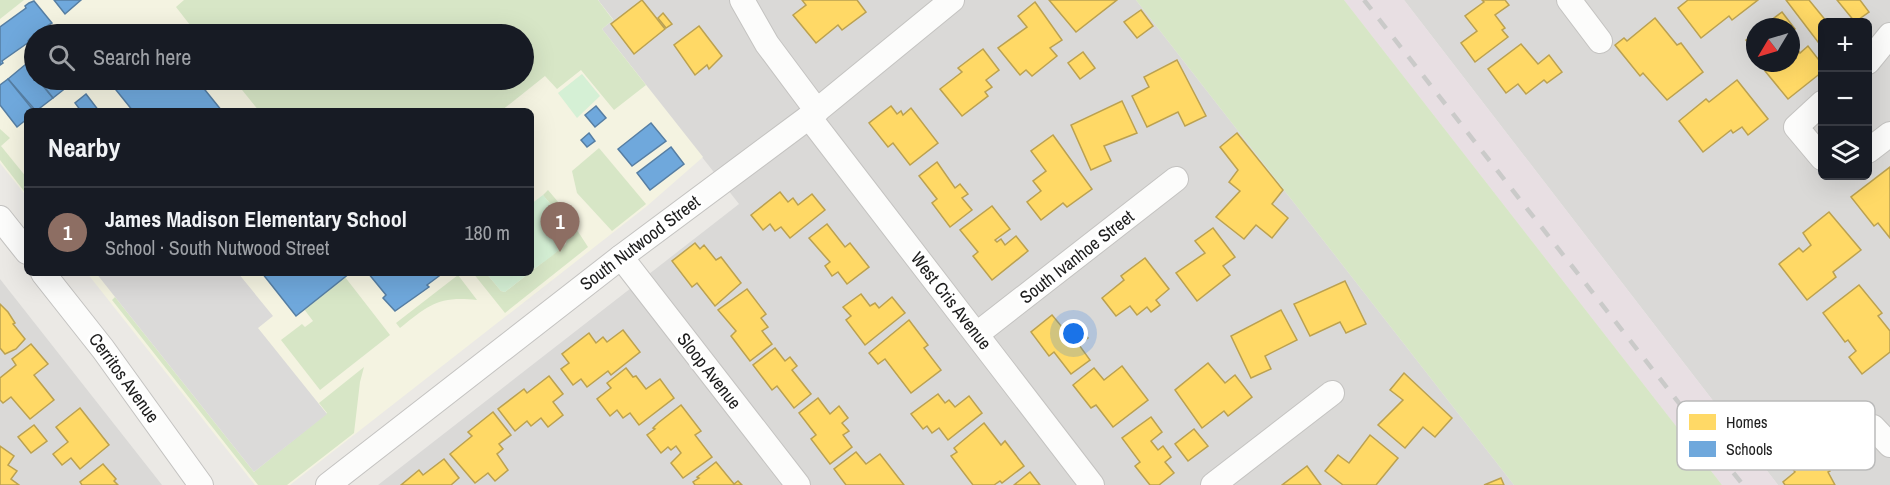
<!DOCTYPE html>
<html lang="en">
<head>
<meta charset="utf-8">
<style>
	body { margin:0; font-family:"Archivo Narrow",sans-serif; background:#242831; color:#f1f3f6 }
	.controls { position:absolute; right:18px; top:18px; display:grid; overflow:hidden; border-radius:9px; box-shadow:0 6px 24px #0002 }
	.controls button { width:54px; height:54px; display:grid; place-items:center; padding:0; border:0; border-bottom:2px solid #363941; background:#171b24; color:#f1f3f6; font:30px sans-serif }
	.compass { position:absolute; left:1746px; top:18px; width:54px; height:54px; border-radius:50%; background:#171b24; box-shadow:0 6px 24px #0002; rotate:232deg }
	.you { position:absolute; left:1074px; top:334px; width:21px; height:21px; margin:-15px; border:4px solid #fff; border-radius:50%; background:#1a73e8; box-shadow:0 0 0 9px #1a73e833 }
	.badge { display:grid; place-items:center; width:39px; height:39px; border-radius:50%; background:#0b8043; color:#fff; font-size:20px; font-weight:700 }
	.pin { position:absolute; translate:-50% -50px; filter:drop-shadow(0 2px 3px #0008) }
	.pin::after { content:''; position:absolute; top:32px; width:21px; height:18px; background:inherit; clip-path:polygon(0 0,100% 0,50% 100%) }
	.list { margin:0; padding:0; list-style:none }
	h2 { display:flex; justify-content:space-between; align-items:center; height:78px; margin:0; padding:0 24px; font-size:26px }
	h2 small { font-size:20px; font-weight:400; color:#9ea1a6 }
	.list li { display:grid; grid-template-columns:39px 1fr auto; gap:18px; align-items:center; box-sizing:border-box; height:90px; padding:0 24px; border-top:2px solid #363941 }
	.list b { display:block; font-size:22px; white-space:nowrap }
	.list p { margin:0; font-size:20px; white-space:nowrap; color:#9ea1a6 }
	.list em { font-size:20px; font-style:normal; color:#9ea1a6 }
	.icon { flex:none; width:33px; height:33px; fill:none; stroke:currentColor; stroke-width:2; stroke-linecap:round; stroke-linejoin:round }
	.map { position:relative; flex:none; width:1890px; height:485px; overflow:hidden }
	.search { position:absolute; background:#171b24; box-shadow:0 6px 24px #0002; left:24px; top:24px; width:510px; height:66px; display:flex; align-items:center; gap:15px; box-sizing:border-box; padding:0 21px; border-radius:33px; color:#9ea1a6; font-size:22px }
	.panel { position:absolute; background:#171b24; box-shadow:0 6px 24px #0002; left:24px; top:108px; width:510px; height:168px; border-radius:9px }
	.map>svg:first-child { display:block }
	.residential { fill:#dad9d7; fill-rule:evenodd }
	.industrial { fill:#e8dfe3 }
	.education { fill:#f4f3e1; fill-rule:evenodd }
	.grass { fill:#d7e6c6 }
	.park { fill:#d5f0d5 }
	.parking { fill:#dbdad9 }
	.homes { fill:#ffd966; stroke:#bba150; stroke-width:1.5 }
	.schools { fill:#6fa8dc; stroke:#567ea3; stroke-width:1.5 }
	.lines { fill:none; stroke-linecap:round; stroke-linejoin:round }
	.minor-casing { stroke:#c4c3c1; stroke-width:26 }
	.minor { stroke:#fcfcfb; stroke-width:24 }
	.rail { stroke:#cacac9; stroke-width:4.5; stroke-dasharray:12 12; stroke-linecap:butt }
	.labels { text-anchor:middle; stroke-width:6; stroke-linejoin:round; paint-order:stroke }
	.street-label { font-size:18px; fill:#1d1d1d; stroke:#fff }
	.key { fill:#fff; stroke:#bbb; stroke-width:1.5 }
	.key-label { font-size:16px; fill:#1d1d1d }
</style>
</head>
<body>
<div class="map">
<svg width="1890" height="485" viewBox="0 0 1890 485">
	<rect width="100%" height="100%" fill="#ebe9e5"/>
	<g class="residential">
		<path d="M 598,0 L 1136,0 L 1514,485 L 378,485 L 739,204 L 601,29 L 613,19 Z"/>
		<path d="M 1404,0 L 1890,0 L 1890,485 L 1778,485 ZM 1822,22 L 1868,22 L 1868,176 L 1822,176 ZM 1755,27 L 1791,27 L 1791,63 L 1755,63 Z"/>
		<path d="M 0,279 L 162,485 L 0,485 Z"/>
	</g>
	<path class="industrial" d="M 1344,0 L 1404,0 L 1778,485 L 1722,485 Z"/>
	<path class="education" d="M 0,0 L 598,0 L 613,20 L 602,29 L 703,157 L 647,206 L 290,485 L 255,485 L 87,273 L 531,273 L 531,111 L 27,111 L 27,197 L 0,163 ZM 34,34 L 524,34 L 524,80 L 34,80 Z"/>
	<g class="grass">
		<path d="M 0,0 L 24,0 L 0,19 Z"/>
		<path d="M 184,0 L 598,0 L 613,20 L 602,29 L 646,85 L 614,110 L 581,70 L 557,89 L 545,76 L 501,111 L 259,111 L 234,80 L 524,80 L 524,34 L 197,34 L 176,7 Z"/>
		<path d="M 1136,0 L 1344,0 L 1722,485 L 1514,485 Z"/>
		<path d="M 0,129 L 10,138 L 1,146 L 27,178 L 27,195 L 0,160 Z"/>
		<path d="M 599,148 L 646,204 L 612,231 L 577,193 L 572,171 Z"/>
		<path d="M 548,190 L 576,223 L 577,230 L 588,247 L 505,313 L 473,273 L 486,273 L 501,291 L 505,292 L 566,244 C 571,223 555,210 543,195 Z"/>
		<path d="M 458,275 L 477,300 C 438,296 429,305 400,328 L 396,323 Z"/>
		<path d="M 345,277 L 390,335 L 320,390 L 281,340 L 302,324 L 305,327 L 313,321 L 304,309 Z"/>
		<path d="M 115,297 L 254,472 L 327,413 L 319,403 L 364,367 L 360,382 L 354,433 L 287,485 L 258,485 L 112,300 Z"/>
	</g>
	<g class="park">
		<path d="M 582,74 L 600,96 L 577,118 L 558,93 Z"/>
		<path d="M 543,195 C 550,204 561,215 566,225 C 575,245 544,261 531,271 L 531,204 Z"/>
		<path d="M 486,273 L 529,273 L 505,292 L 501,291 Z"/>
	</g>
	<path class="parking" d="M 96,273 L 238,273 L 273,316 L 258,328 L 327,414 L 254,472 Z"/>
	<g class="homes">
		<path d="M 642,0 L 665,29 L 634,54 L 611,24 Z"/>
		<path d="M 802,0 L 857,0 L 866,12 L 842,30 L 838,25 L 816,43 L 793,15 L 806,5 Z"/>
		<path d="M 1049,0 L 1117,0 L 1076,32 Z"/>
		<path d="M 1482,0 L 1505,0 L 1509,5 L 1495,15 L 1505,28 L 1502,30 L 1508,37 L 1475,62 L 1461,43 L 1477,31 L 1465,16 L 1484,2 Z"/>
		<path d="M 1688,0 L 1758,0 L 1732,20 L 1729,16 L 1701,38 L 1678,8 Z"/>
		<path d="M 1786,0 L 1809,0 L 1827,22 L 1822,22 L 1822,39 L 1818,42 Z"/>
		<path d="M 1837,0 L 1860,0 L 1869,12 L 1855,22 Z"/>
		<path d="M 1035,2 L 1062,40 L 1050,48 L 1057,56 L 1032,76 L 1026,70 L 1020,75 L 998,48 L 1027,27 L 1018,16 Z"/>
		<path d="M 1141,10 L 1153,26 L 1137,38 L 1124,22 Z"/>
		<path d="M 1782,12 L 1795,29 L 1791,33 L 1791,27 L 1762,27 Z"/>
		<path d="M 663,13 L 672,24 L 666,28 L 658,18 Z"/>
		<path d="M 1655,18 L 1677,45 L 1681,43 L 1703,72 L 1667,100 L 1643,73 L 1640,76 L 1615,45 L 1624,38 L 1627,41 Z"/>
		<path d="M 699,26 L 722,56 L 709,69 L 707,65 L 695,75 L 674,45 Z"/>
		<path d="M 1755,33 L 1755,51 L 1746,40 Z"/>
		<path d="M 1791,34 L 1799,45 L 1796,47 L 1800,53 L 1808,46 L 1822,64 L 1822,72 L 1788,99 L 1765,71 L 1769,69 L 1764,63 L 1791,63 Z"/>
		<path d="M 1521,44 L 1538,64 L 1549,55 L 1562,72 L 1547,83 L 1544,80 L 1526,94 L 1518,84 L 1506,93 L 1488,69 Z"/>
		<path d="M 983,49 L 999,70 L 986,80 L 992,87 L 985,92 L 988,96 L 962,116 L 940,89 L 962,72 L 958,68 Z"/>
		<path d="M 1083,52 L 1095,68 L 1080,79 L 1068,63 Z"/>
		<path d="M 1177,60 L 1206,116 L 1185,126 L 1178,112 L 1147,127 L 1132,96 L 1149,87 L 1144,77 Z"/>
		<path d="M 1737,80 L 1768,119 L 1748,135 L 1742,127 L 1733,133 L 1731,130 L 1703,152 L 1679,121 L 1706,99 L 1709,102 Z"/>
		<path d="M 1122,101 L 1137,133 L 1104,146 L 1111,161 L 1091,170 L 1071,125 Z"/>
		<path d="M 891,106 L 897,114 L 901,111 L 903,115 L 911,108 L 938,143 L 910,165 L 893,143 L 888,147 L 869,123 Z"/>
		<path d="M 1237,133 L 1283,190 L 1272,204 L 1288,218 L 1272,238 L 1256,225 L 1244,239 L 1216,217 L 1240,191 L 1229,182 L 1238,170 L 1220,147 Z"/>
		<path d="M 1053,135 L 1092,189 L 1067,207 L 1063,203 L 1041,220 L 1027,202 L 1041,191 L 1033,181 L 1046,171 L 1031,151 Z"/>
		<path d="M 937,162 L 955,188 L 960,184 L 968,194 L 962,198 L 972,210 L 950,227 L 932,203 L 937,199 L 919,176 Z"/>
		<path d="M 1890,167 L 1890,238 L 1878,223 L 1874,226 L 1851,197 Z"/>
		<path d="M 780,192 L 788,202 L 793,198 L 798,205 L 812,194 L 825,210 L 790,238 L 781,227 L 775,231 L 770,224 L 763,230 L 751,215 Z"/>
		<path d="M 992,206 L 1010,229 L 995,240 L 997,242 L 1001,239 L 1005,245 L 1016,236 L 1028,251 L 992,280 L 973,256 L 978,252 L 960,230 Z"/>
		<path d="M 1829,212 L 1861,250 L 1833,272 L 1836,277 L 1807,300 L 1779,264 L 1799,248 L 1803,252 L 1811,245 L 1803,233 Z"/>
		<path d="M 827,224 L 845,247 L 850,243 L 869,267 L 847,284 L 838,272 L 832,276 L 825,266 L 830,262 L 809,238 Z"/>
		<path d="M 1213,228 L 1235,257 L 1223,266 L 1230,275 L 1197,301 L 1176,273 L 1205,253 L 1195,241 Z"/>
		<path d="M 695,243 L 700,249 L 704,245 L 716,260 L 721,257 L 741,283 L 715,306 L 697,283 L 692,287 L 672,261 Z"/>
		<path d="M 1145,258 L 1169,289 L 1156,300 L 1160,305 L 1151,312 L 1147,307 L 1137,315 L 1130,306 L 1116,316 L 1102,298 L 1124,280 L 1121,276 Z"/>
		<path d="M 1345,281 L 1366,324 L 1346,333 L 1340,322 L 1310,336 L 1294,304 Z"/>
		<path d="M 1859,285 L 1882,313 L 1878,316 L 1890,331 L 1890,352 L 1862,374 L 1849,357 L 1856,351 L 1848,340 L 1845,342 L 1823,313 Z"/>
		<path d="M 747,289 L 766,314 L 761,318 L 768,327 L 762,331 L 772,344 L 750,361 L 731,336 L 736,331 L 718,310 Z"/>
		<path d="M 861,294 L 870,306 L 875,303 L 879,308 L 892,297 L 905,313 L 865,345 L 846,320 L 851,316 L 843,307 Z"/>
		<path d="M 0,304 L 8,312 L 15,323 L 13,324 L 25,339 L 16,349 L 5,354 L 0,348 Z"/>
		<path d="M 1281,310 L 1297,340 L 1265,356 L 1271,369 L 1251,378 L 1231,336 Z"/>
		<path d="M 1052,315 L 1062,327 L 1067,323 L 1074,332 L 1069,336 L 1070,338 L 1081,330 L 1088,338 L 1079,345 L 1090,360 L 1071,374 L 1054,352 L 1049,356 L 1031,332 Z"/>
		<path d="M 909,320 L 928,345 L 924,348 L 941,370 L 911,393 L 885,359 L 878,364 L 869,353 Z"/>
		<path d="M 623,330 L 640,352 L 611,375 L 608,371 L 587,387 L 581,379 L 573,385 L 561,369 L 569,363 L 562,354 L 589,333 L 596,343 L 603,337 L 607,342 Z"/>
		<path d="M 31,344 L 48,364 L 34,375 L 54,400 L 30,419 L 11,397 L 3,403 L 0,400 L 0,378 L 16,365 L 12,359 Z"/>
		<path d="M 775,348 L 785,361 L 790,357 L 797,366 L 792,370 L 811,394 L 794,408 L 777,386 L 772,390 L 753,365 Z"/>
		<path d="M 1208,363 L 1225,383 L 1235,375 L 1252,397 L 1228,416 L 1224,411 L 1202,428 L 1175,390 Z"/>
		<path d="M 1122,366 L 1148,400 L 1113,427 L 1096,405 L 1091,408 L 1073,385 L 1094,368 L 1104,380 Z"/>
		<path d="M 626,368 L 633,377 L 636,376 L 646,389 L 660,379 L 674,398 L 639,425 L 630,413 L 623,418 L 617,410 L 610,416 L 597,399 L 611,388 L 607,383 Z"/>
		<path d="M 1404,373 L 1452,418 L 1435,437 L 1423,427 L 1405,448 L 1378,425 L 1403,400 L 1390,390 Z"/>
		<path d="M 549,376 L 563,394 L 553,402 L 563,415 L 548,427 L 541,418 L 531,426 L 527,421 L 515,431 L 498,409 L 524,389 L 527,393 Z"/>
		<path d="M 938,394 L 945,403 L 949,400 L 955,407 L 969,396 L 982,413 L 948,440 L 939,428 L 932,433 L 927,426 L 923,429 L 911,414 Z"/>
		<path d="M 818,398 L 830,414 L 839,406 L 848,418 L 842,423 L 849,431 L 843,435 L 852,447 L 830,464 L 811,439 L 816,435 L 799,413 Z"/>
		<path d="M 681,405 L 701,431 L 695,435 L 712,457 L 683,478 L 671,463 L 681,453 L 676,446 L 671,450 L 668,447 L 661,453 L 647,435 L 655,429 L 653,428 L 658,423 Z"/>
		<path d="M 80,408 L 109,445 L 80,469 L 71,458 L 62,465 L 53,454 L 68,442 L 56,427 Z"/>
		<path d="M 493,412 L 511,435 L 499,444 L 503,449 L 497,454 L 508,470 L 495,481 L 488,473 L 475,483 L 450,454 L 472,436 L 468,432 Z"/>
		<path d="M 1151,417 L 1162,432 L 1151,441 L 1158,450 L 1163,446 L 1171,457 L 1165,462 L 1174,473 L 1159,485 L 1150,485 L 1135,466 L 1140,462 L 1122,438 Z"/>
		<path d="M 984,423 L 1001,445 L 1005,441 L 1024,466 L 1002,483 L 1000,481 L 994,485 L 973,485 L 951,456 L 957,452 L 954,448 Z"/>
		<path d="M 34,425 L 47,441 L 31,453 L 18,437 Z"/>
		<path d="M 1194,429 L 1208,446 L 1188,461 L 1175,444 Z"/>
		<path d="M 1370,435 L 1398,458 L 1376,485 L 1343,485 L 1325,471 L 1338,455 L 1349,463 Z"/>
		<path d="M 1803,437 L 1814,451 L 1817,449 L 1828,463 L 1826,465 L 1830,471 L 1828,472 L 1835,485 L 1785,485 L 1783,482 L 1795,472 L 1781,454 Z"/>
		<path d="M 0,446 L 14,456 L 8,465 L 17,471 L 11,479 L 19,485 L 0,485 Z"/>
		<path d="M 856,452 L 866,464 L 880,454 L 904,485 L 846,485 L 834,469 Z"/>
		<path d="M 444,459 L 459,478 L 451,485 L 401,485 L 419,470 L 423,475 Z"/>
		<path d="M 716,462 L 734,484 L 738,481 L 742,485 L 695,485 L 693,482 L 699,478 L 697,477 Z"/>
		<path d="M 103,464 L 116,479 L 114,481 L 118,485 L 82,485 L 80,482 Z"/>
		<path d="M 1307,466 L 1321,485 L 1282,485 Z"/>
		<path d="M 1030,472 L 1040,485 L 1014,485 Z"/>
		<path d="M 1501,478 L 1504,485 L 1484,485 Z"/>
	</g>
	<g class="schools">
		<path d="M 54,0 L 81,0 L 65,14 Z"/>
		<path d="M 34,1 L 52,23 L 34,34 L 28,41 L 29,42 L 2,61 L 3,63 L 0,65 L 0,27 L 26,8 L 25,6 L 29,3 Z"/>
		<path d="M 34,58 L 34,74 L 27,64 Z"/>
		<path d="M 26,64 L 34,75 L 34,80 L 38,80 L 53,98 L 36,111 L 8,79 Z"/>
		<path d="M 8,79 L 34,111 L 27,111 L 27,119 L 17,127 L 0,105 L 0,85 Z"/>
		<path d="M 39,80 L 69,80 L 72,83 L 53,98 Z"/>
		<path d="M 108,80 L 197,80 L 222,111 L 133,111 Z"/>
		<path d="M 86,94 L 99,111 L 81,111 L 75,103 Z"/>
		<path d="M 596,106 L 606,118 L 595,127 L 585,115 Z"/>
		<path d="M 651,123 L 666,141 L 632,166 L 618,149 Z"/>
		<path d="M 589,133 L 595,141 L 587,147 L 581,140 Z"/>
		<path d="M 671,147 L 684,164 L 650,190 L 637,173 Z"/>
		<path d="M 262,273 L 350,273 L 296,316 Z"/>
		<path d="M 368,273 L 443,273 L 427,285 L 429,287 L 395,311 L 383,298 L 386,295 Z"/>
	</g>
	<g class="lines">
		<defs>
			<g id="minor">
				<path d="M 742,0 L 767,44 L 817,111"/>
				<path d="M 1569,0 L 1600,41"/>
				<path d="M 1868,62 L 1890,35"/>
				<path d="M 1822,103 L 1796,127 L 1822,158"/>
				<path d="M 809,117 L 1092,485"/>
				<path d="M 1868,151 L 1890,134"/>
				<path d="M 0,218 L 27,252"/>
				<path d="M 621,257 L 798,485"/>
				<path d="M 43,273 L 103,349 L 201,485"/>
				<path d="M 977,334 L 1176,179"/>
				<path d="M 1873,427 L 1890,445"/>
				<path d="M 328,485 L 621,257 L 809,117 L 952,0"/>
				<path d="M 1213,485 L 1332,393"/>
			</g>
		</defs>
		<use href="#minor" class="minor-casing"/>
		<use href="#minor" class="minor"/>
		<path class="rail" d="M 1364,0 L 1743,485"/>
	</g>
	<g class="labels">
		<g class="street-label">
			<text transform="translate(640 243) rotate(-37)" y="6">South Nutwood Street</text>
			<text transform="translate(1077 257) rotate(-38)" y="6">South Ivanhoe Street</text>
			<text transform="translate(951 301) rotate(52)" y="6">West Cris Avenue</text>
			<text transform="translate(709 371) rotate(52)" y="6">Sloop Avenue</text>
			<text transform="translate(124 378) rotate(54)" y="6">Cerritos Avenue</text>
		</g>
	</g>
	<rect x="1677" y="401" width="198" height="69" rx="9" class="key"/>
	<rect x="1689" y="414" width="27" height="16" fill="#ffd966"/>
	<rect x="1689" y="441" width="27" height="16" fill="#6fa8dc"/>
	<g class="key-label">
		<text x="1726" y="428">Homes</text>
		<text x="1726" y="455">Schools</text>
	</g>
</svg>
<div class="controls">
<button>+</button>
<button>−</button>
<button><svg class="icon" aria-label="layers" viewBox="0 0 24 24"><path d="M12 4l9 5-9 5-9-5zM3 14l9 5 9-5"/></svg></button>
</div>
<svg class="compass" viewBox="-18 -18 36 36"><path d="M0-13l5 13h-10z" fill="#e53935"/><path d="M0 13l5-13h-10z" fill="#9ea1a6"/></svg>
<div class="you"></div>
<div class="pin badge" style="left:560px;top:252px;background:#8d6e63">1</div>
<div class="search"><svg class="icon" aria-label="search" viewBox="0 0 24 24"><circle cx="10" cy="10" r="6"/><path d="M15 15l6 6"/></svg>Search here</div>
<section class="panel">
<h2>Nearby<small></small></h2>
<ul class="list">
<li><span class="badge" style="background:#8d6e63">1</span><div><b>James Madison Elementary School</b><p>School · South Nutwood Street</p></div><em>180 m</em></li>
</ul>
</section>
</div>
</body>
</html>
